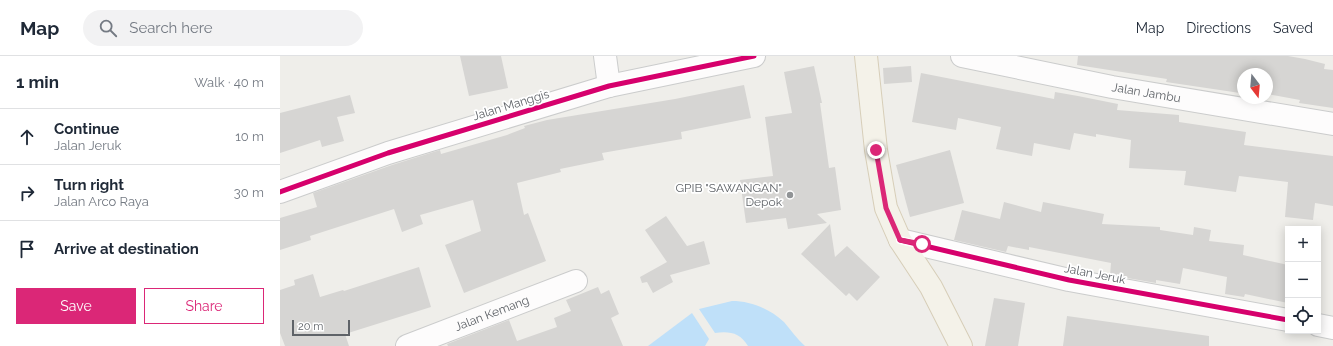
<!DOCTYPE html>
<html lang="en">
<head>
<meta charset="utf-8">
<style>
	body { margin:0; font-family:Raleway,sans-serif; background:#f2f2f3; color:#1f2937 }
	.controls { position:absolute; right:12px; bottom:12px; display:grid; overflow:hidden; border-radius:0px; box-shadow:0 2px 10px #0003 }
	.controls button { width:36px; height:36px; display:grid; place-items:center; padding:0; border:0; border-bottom:1px solid #e0e1e3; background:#fff; color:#1f2937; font:20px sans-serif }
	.compass { position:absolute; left:957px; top:12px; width:36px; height:36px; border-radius:50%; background:#fff; box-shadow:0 2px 10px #0003; rotate:164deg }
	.scale { position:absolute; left:12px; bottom:10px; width:58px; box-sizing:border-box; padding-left:4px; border:2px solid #5f6368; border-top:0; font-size:11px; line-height:14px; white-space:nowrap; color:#5f6368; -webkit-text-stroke:3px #fff; paint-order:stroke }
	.stop { position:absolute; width:12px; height:12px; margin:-9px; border:3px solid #db2777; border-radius:50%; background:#fff }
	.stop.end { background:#db2777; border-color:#fff; box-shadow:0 1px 4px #0008 }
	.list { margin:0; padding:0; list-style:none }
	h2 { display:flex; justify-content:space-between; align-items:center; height:52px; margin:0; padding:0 16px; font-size:17px }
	h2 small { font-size:13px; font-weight:400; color:#747a83 }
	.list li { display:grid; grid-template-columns:26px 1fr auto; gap:12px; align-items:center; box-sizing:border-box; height:56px; padding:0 16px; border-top:1px solid #e0e1e3 }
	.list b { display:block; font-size:15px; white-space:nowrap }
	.list p { margin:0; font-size:13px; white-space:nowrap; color:#747a83 }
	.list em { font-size:13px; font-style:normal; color:#747a83 }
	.actions { display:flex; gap:8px; padding:12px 16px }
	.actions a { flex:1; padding:9px 0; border:1px solid #db2777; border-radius:0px; text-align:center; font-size:14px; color:#db2777 }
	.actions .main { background:#db2777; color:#fff }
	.icon { flex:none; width:22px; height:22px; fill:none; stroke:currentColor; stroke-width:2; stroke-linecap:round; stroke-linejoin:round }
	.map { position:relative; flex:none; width:1053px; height:290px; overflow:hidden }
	header { display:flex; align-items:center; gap:24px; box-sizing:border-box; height:56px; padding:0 20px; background:#fff; border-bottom:1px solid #e0e1e3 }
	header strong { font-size:19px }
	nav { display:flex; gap:22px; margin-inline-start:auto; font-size:14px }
	.search { width:280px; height:36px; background:#f2f2f3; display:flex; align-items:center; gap:10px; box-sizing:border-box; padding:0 14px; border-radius:22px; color:#747a83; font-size:15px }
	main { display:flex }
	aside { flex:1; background:#fff }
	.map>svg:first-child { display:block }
	.water { fill:#bfe0f9 }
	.building { fill:#d6d5d3 }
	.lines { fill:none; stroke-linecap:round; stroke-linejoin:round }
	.minor-casing { stroke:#cbcccc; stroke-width:24 }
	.major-casing { stroke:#d7ceb8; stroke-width:24 }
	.minor { stroke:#fdfcfc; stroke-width:22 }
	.major { stroke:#f4f2e9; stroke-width:22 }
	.cycleway-casing { stroke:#fff; stroke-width:8 }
	.cycleway { stroke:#d6006c; stroke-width:5 }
	.route { stroke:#db2777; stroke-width:5 }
	.poi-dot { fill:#919496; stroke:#fff; stroke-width:1.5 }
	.labels { text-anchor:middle; stroke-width:3.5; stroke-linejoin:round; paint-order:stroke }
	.street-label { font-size:12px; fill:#5f6368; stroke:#fff }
	.poi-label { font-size:12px; fill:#5f6368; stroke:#fff; text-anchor:end }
</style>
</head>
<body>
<header>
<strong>Map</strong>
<div class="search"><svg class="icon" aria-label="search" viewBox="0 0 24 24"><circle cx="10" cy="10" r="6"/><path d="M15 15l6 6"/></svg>Search here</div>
<nav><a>Map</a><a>Directions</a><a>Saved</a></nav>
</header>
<main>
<aside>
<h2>1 min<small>Walk · 40 m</small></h2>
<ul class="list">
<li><svg class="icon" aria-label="ahead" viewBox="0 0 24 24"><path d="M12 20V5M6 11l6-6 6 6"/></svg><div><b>Continue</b><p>Jalan Jeruk</p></div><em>10 m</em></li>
<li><svg class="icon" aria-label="right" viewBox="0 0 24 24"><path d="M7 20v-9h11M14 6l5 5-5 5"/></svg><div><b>Turn right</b><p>Jalan Arco Raya</p></div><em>30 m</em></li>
<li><svg class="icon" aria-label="arrive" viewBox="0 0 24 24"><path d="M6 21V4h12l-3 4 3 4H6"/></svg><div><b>Arrive at destination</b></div></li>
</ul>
<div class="actions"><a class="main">Save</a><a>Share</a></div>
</aside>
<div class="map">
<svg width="1053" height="290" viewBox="0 0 1053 290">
	<rect width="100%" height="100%" fill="#efeeea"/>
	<g class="water">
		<path d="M 452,245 C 471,245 490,253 504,266 C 511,274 517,283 525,290 L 468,290 C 460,277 450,275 435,277 L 419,253 Z"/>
		<path d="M 412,257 L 429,283 L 425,290 L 368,290 Z"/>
	</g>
	<g class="building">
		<path d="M 180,0 L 221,0 L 228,32 L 189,40 Z"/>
		<path d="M 798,0 L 1008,0 L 1025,3 L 1045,8 L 1044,13 L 1053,14 L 1053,52 L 1019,47 L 1020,44 L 987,38 L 987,18 L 963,18 L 963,34 L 961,33 L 960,37 L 886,26 L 887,23 L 797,9 Z"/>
		<path d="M 534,10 L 542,47 L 540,47 L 549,112 L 555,111 L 561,154 L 537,158 L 547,167 L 508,173 L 506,162 L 466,167 L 460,124 L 493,120 L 485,61 L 512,57 L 504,16 Z"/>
		<path d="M 631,10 L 632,26 L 604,28 L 603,12 Z"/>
		<path d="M 641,17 L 774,43 L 775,36 L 798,40 L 838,48 L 837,54 L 899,59 L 899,66 L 966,76 L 964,89 L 1053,100 L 1053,150 L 1035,147 L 1033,164 L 1005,161 L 1008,126 L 959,120 L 956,136 L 904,129 L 906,115 L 849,112 L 851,84 L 816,78 L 816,81 L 794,77 L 790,94 L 754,87 L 752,100 L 716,93 L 721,71 L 678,62 L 676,74 L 632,66 Z"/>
		<path d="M 464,29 L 471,62 L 401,76 L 402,83 L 322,97 L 324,104 L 280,113 L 281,116 L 237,127 L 244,159 L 248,157 L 266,205 L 184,237 L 165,189 L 201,175 L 193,144 L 140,159 L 143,168 L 122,176 L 114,153 L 30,180 L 31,184 L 0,194 L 0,162 L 37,151 L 33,137 L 112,109 L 160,94 L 161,98 L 227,79 L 245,72 L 244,70 L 267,64 L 395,43 Z"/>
		<path d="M 70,39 L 75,57 L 57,61 L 64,85 L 42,91 L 40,84 L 0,97 L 0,57 Z"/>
		<path d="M 670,94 L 684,147 L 630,161 L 616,109 Z"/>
		<path d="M 724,146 L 761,156 L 763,146 L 824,158 L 822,168 L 880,171 L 880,174 L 913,179 L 914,171 L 931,174 L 929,185 L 964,189 L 963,199 L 1008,209 L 1008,247 L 965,238 L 964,241 L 945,238 L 947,221 L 903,212 L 900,228 L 876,224 L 876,227 L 830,219 L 831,207 L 749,191 L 749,194 L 728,190 L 726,196 L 674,184 L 682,154 L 720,163 Z"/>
		<path d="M 386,160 L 407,190 L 424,185 L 430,208 L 390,219 L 393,226 L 373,237 L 367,226 L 362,227 L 360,221 L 387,206 L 365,174 Z"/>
		<path d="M 550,168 L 555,201 L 567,190 L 600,221 L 577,245 L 569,237 L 566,240 L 521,198 Z"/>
		<path d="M 139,211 L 151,251 L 65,278 L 69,290 L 5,290 L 0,277 L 0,234 L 15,229 L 14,224 L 33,218 L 40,241 L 63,234 L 64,235 Z"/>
		<path d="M 318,231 L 321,238 L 329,234 L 339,258 L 331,262 L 343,290 L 168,290 L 167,288 L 229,264 L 237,285 L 277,271 L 274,262 L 291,255 L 286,244 Z"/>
		<path d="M 714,242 L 745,247 L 738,290 L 705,290 Z"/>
		<path d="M 787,260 L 929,280 L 929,290 L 783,290 Z"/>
	</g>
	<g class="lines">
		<defs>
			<g id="minor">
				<path d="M 325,0 L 329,30"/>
				<path id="s1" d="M 682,0 L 832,31 L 1053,68"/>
				<path d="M 0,136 L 108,97 L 329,30 L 474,0"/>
				<path d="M 620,184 L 789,224 L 1008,264"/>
				<path d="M 1038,269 L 1053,272"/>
				<path id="s2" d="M 127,290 L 296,225"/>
			</g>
			<path id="major" d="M 586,0 L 596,94 L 606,152 L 620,184 L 651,231 L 681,290"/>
		</defs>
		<use href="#minor" class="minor-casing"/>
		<use href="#major" class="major-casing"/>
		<use href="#minor" class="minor"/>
		<use href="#major" class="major"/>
		<defs>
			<g id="cycleway">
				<path d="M 0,136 L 108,97 L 329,30 L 474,0"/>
				<path d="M 620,184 L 789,224 L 1008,264"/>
			</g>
		</defs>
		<use href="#cycleway" class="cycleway-casing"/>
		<use href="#cycleway" class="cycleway"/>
	</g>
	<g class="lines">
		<path class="route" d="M 596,94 L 606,152 L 620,184 L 642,188"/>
	</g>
	<circle class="poi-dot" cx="510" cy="139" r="4"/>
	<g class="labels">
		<g class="street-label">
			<text dy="4" stroke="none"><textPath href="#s1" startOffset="188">Jalan Jambu</textPath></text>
			<text transform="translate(231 49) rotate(-17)" y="4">Jalan Manggis</text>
			<text transform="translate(815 218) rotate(11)" y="4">Jalan Jeruk</text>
			<text dy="4" stroke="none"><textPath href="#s2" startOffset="91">Jalan Kemang</textPath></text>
		</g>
		<g class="poi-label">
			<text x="502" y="136">GPIB "SAWANGAN"<tspan x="502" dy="14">Depok</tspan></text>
		</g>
	</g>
</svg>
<div class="controls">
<button>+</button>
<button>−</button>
<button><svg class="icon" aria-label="locate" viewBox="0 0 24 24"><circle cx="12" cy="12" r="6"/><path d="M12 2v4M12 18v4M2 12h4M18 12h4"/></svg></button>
</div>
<svg class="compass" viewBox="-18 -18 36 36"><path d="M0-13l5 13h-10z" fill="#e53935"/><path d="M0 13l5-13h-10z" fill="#747a83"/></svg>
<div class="scale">20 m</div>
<div class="stop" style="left:642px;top:188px"></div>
<div class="stop end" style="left:596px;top:94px"></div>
</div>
</main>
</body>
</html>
